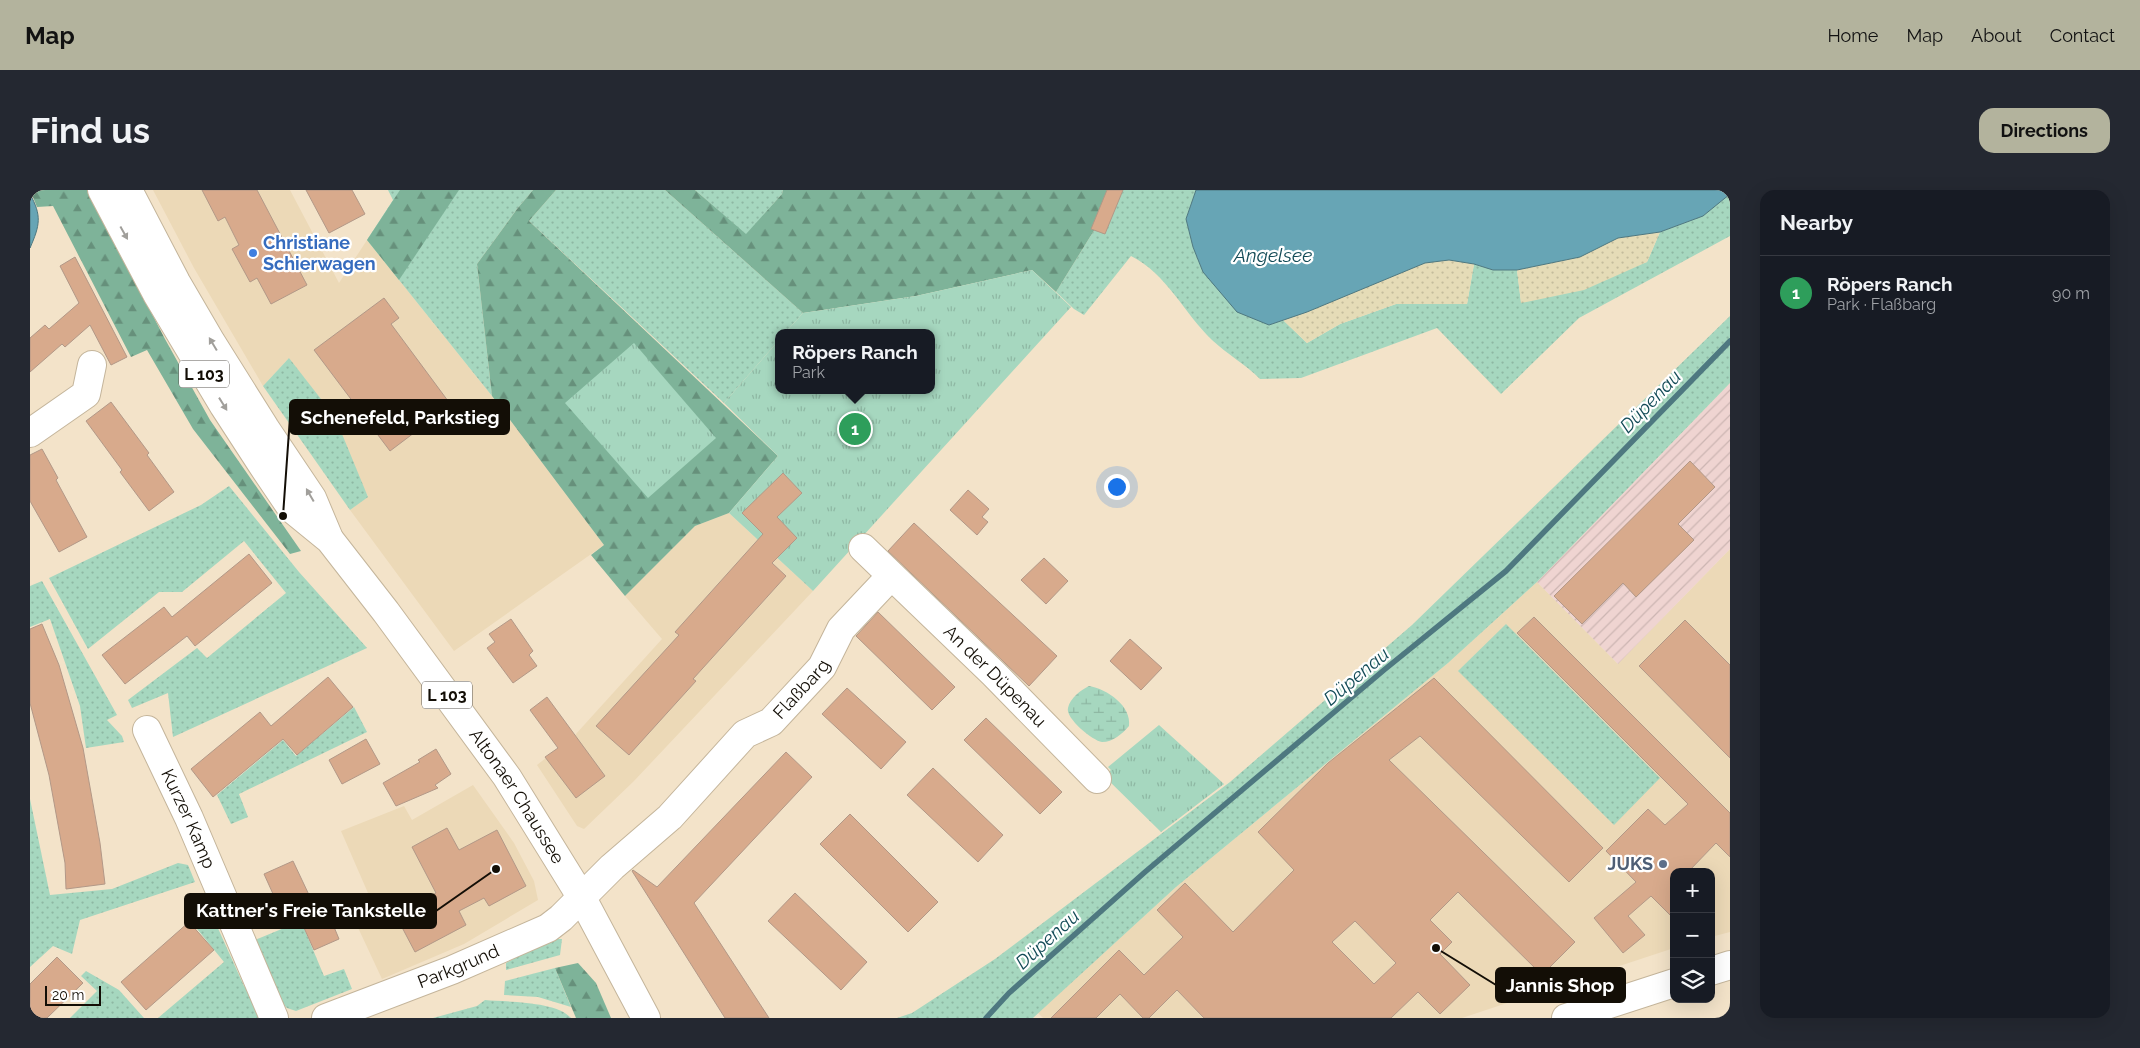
<!DOCTYPE html>
<html lang="en">
<head>
<meta charset="utf-8">
<style>
	body { margin:0; font-family:Raleway,sans-serif; background:#242831; color:#f1f3f6 }
	.controls { position:absolute; right:15px; bottom:15px; display:grid; overflow:hidden; border-radius:10px; box-shadow:0 5px 20px #0002 }
	.controls button { width:45px; height:45px; display:grid; place-items:center; padding:0; border:0; border-bottom:1px solid #363941; background:#171b24; color:#f1f3f6; font:25px sans-serif }
	.scale { position:absolute; left:15px; bottom:12px; width:56px; box-sizing:border-box; padding-left:5px; border:2px solid #130e06; border-top:0; font-size:14px; line-height:18px; white-space:nowrap; color:#130e06; -webkit-text-stroke:4px #fff; paint-order:stroke }
	.you { position:absolute; left:1086px; top:296px; width:18px; height:18px; margin:-12px; border:4px solid #fff; border-radius:50%; background:#1a73e8; box-shadow:0 0 0 8px #1a73e833 }
	.badge { display:grid; place-items:center; width:32px; height:32px; border-radius:50%; background:#b3b39d; color:#fff; font-size:16px; font-weight:700 }
	.pin { position:absolute; translate:-50% -50%; border:2px solid #fff; box-shadow:0 1px 5px #0006 }
	.popup { position:absolute; left:745px; top:139px; width:160px; height:65px; box-sizing:border-box; display:grid; place-content:center; border-radius:10px; background:#171b24; filter:drop-shadow(0 1px 4px #0005); font-size:16px; white-space:nowrap; color:#9ea1a6 }
	.popup b { font-size:19px; color:#f1f3f6 }
	.popup::after { content:''; position:absolute; left:50%; top:100%; margin-left:-10px; border:10px solid transparent; border-top-color:#171b24 }
	.list { margin:0; padding:0; list-style:none }
	h2 { display:flex; justify-content:space-between; align-items:center; height:65px; margin:0; padding:0 20px; font-size:21px }
	h2 small { font-size:16px; font-weight:400; color:#9ea1a6 }
	.list li { display:grid; grid-template-columns:32px 1fr auto; gap:15px; align-items:center; box-sizing:border-box; height:75px; padding:0 20px; border-top:1px solid #363941 }
	.list b { display:block; font-size:19px; white-space:nowrap }
	.list p { margin:0; font-size:16px; white-space:nowrap; color:#9ea1a6 }
	.list em { font-size:16px; font-style:normal; color:#9ea1a6 }
	.icon { flex:none; width:28px; height:28px; fill:none; stroke:currentColor; stroke-width:2; stroke-linecap:round; stroke-linejoin:round }
	.map { position:relative; flex:none; width:1700px; height:828px; overflow:hidden; border-radius:15px }
	header { display:flex; align-items:center; gap:30px; box-sizing:border-box; height:70px; padding:0 25px; background:#b3b39d; color:#111 }
	header strong { font-size:24px }
	nav { display:flex; gap:28px; margin-inline-start:auto; font-size:18px }
	.intro { display:flex; align-items:center; justify-content:space-between; box-sizing:border-box; height:120px; padding:0 30px }
	h1 { margin:0; font-size:35px }
	.button { padding:12px 22px; border-radius:15px; background:#b3b39d; color:#111; font-size:18px; font-weight:700 }
	main { display:flex; gap:30px; padding:0 30px }
	aside { flex:1; background:#171b24; border-radius:15px; box-shadow:0 5px 20px #0002 }
	.map>svg:first-child { display:block }
	.built { fill:#ecd9b7 }
	.industrial { fill:url(#industrial-furrows) }
	.grass { fill:url(#grass-dots) }
	.forest { fill:url(#forest-firs) }
	.wetland { fill:url(#wetland-marsh) }
	.sand { fill:url(#sand-dots) }
	.park { fill:url(#park-tufts) }
	.water { fill:#67a5b5; stroke:#4e7880 }
	.lines { fill:none; stroke-linecap:round; stroke-linejoin:round }
	.stream { stroke:#4e7880; stroke-width:5.5 }
	.building { fill:#d8aa8c; stroke:#b29887; fill-rule:evenodd }
	.minor-casing { stroke:#c4b59b; stroke-width:30 }
	.major-casing { stroke:#c4b59b; stroke-width:30 }
	.minor { stroke:#fff; stroke-width:28 }
	.major { stroke:#fff; stroke-width:28 }
	.oneway { fill:#a19f9b }
	.shop-dot { fill:#3f7fe0; stroke:#fff; stroke-width:2 }
	.service-dot { fill:#5c6f8a; stroke:#fff; stroke-width:2 }
	.labels { text-anchor:middle; stroke-width:4.5; stroke-linejoin:round; paint-order:stroke }
	.shield { fill:#fff; stroke:#5a5651; stroke-width:1 }
	.shield-label { font-size:16px; font-weight:bold; fill:#130e06 }
	.shop-label { font-size:18px; font-weight:bold; fill:#366cbe; stroke:#fff; text-anchor:start }
	.street-label { font-size:18px; fill:#130e06; stroke:#fff }
	.service-label { font-size:18px; font-weight:bold; fill:#4e5e75; stroke:#fff; text-anchor:end }
	.water-label { font-size:19px; font-style:italic; fill:#134b57; stroke:#fff }
	.leader { fill:none; stroke:#130e06; stroke-width:2 }
	.callout-dot { fill:#130e06; stroke:#fff; stroke-width:2 }
	.callout { fill:#130e06; stroke:#130e06; stroke-width:2 }
	.callout-label { font-size:19px; text-anchor:middle; font-weight:bold; fill:#fff }
</style>
</head>
<body>
<header>
<strong>Map</strong>
<nav><a>Home</a><a>Map</a><a>About</a><a>Contact</a></nav>
</header>
<div class="intro"><h1>Find us</h1><a class="button">Directions</a></div>
<main>
<div class="map">
<svg width="1700" height="828" viewBox="0 0 1700 828">
	<defs>
		<pattern id="industrial-furrows" width="10" height="10" patternUnits="userSpaceOnUse" patternTransform="scale(1.25)"><rect width="10" height="10" fill="#efd4d1"/><path d="M-1 1l2-2M0 10L10 0M9 11l2-2" fill="none" stroke="#ccb5b2"/></pattern>
		<pattern id="grass-dots" width="8" height="8" patternUnits="userSpaceOnUse" patternTransform="scale(1.25)"><rect width="8" height="8" fill="#a6d7bf"/><path d="M2 2h.1M6 6h.1" fill="none" stroke="#8eb7a3" stroke-width="1.8" stroke-linecap="round"/></pattern>
		<pattern id="forest-firs" width="22" height="20" patternUnits="userSpaceOnUse" patternTransform="scale(1.25)"><rect width="22" height="20" fill="#7eb399"/><path d="M5 1l3.5 6h-7zM16 11l3.5 6h-7z" fill="#66907b"/></pattern>
		<pattern id="wetland-marsh" width="20" height="14" patternUnits="userSpaceOnUse" patternTransform="scale(1.25)"><rect width="20" height="14" fill="#a6d7bf"/><path d="M1 5h8M5 5V1M11 12h8M15 12V8" fill="none" stroke="#8eb7a3"/></pattern>
		<pattern id="sand-dots" width="8" height="8" patternUnits="userSpaceOnUse" patternTransform="scale(1.25)"><rect width="8" height="8" fill="#e5dcb7"/><path d="M2 2h.1M6 6h.1" fill="none" stroke="#c4bc9c" stroke-width="1.8" stroke-linecap="round"/></pattern>
		<pattern id="park-tufts" width="24" height="20" patternUnits="userSpaceOnUse" patternTransform="scale(1.25)"><rect width="24" height="20" fill="#a6d7bf"/><path d="M3 7l-1-3M5 7V3M7 7l1-3M15 17l-1-3M17 17v-4M19 17l1-3" fill="none" stroke="#8eb7a3"/></pattern>
	</defs>
	<rect width="100%" height="100%" fill="#f3e3c9"/>
	<g class="built">
		<path d="M 123,0 L 260,0 L 309,93 L 337,50 L 462,206 L 574,355 L 424,461 L 320,320 L 338,306 L 259,168 L 233,196 L 164,78 Z"/>
		<path d="M 699,323 L 783,401 L 604,591 L 554,639 L 547,636 L 507,575 L 545,545 L 632,449 L 595,406 L 665,336 Z"/>
		<path d="M 1700,359 L 1700,742 L 1681,747 L 1681,682 L 1644,682 L 1644,758 L 1432,828 L 1013,828 L 1008,823 L 1146,697 L 1418,473 L 1507,392 L 1588,474 Z"/>
		<path d="M 443,595 L 484,653 L 504,691 L 508,710 L 434,754 L 352,789 L 316,712 L 338,703 L 311,641 L 374,616 L 382,630 Z"/>
	</g>
	<path class="industrial" d="M 1700,193 L 1700,359 L 1588,474 L 1507,392 Z"/>
	<g class="grass">
		<path d="M 358,0 L 503,0 L 487,19 L 447,74 L 462,206 L 337,50 L 363,10 Z"/>
		<path d="M 526,0 L 635,0 L 773,123 L 755,143 L 749,143 L 749,150 L 694,213 L 499,31 Z"/>
		<path d="M 665,0 L 753,0 L 752,4 L 716,45 Z"/>
		<path d="M 1089,0 L 1166,0 L 1156,29 L 1163,57 L 1173,82 L 1239,135 L 1253,130 L 1277,153 L 1310,134 L 1366,114 L 1437,114 L 1444,74 L 1463,80 L 1487,80 L 1491,112 L 1617,72 L 1630,42 L 1673,26 L 1700,4 L 1700,46 L 1549,128 L 1471,204 L 1407,138 L 1271,188 L 1230,189 C 1215,174 1197,164 1182,150 C 1154,123 1136,83 1101,66 L 1054,125 L 1044,119 L 1026,102 Z"/>
		<path d="M 1700,126 L 1700,193 L 1507,392 L 1418,473 L 1146,697 L 1003,828 L 867,828 L 882,823 L 965,769 L 1200,592 L 1382,435 Z"/>
		<path d="M 259,168 L 305,227 L 338,307 L 320,320 L 233,196 Z"/>
		<path d="M 199,296 L 269,382 L 337,458 L 143,547 L 138,503 L 102,518 L 98,510 L 167,458 L 177,468 L 256,403 L 214,351 L 152,402 L 129,402 L 58,459 L 19,388 L 171,315 Z"/>
		<path d="M 12,391 L 87,525 L 77,530 L 92,546 L 94,552 L 56,558 L 50,516 L 20,429 L 0,437 L 0,396 Z"/>
		<path d="M 1476,434 L 1630,588 L 1584,635 L 1428,481 Z"/>
		<path d="M 324,517 L 337,542 L 209,604 L 218,627 L 201,634 L 187,605 L 253,550 L 266,566 Z"/>
		<path d="M 0,609 L 20,705 L 82,699 L 148,673 L 158,675 L 165,692 L 50,730 L 42,764 L 23,756 L 0,777 Z"/>
		<path d="M 182,725 L 214,796 C 224,804 231,814 228,828 L 128,828 L 194,772 L 163,734 Z"/>
		<path d="M 271,731 L 294,786 L 314,779 L 322,799 L 266,821 L 257,818 L 251,812 L 225,750 Z"/>
		<path d="M 525,749 L 532,749 L 530,765 L 476,780 L 476,773 L 516,751 Z"/>
		<path d="M 525,778 L 541,817 L 508,807 L 474,805 L 475,791 Z"/>
		<path d="M 56,781 L 89,800 L 114,828 L 40,828 L 67,801 L 51,786 Z"/>
		<path d="M 455,810 C 476,812 527,811 541,828 L 403,828 L 447,816 Z"/>
	</g>
	<g class="forest">
		<path d="M 0,0 L 58,0 L 135,149 L 180,230 L 271,361 L 260,364 L 163,239 L 117,160 L 101,167 L 23,16 L 7,17 Z"/>
		<path d="M 370,0 L 429,0 L 369,90 L 337,50 Z"/>
		<path d="M 503,0 L 526,0 L 499,31 L 748,266 L 699,323 L 665,336 L 595,406 L 561,365 L 574,355 L 462,206 L 447,74 L 487,19 Z"/>
		<path d="M 635,0 L 665,0 L 716,44 L 752,4 L 753,0 L 1089,0 L 1026,102 L 1002,80 L 886,106 L 773,123 Z"/>
		<path d="M 548,773 L 566,793 L 581,828 L 546,828 L 525,778 Z"/>
	</g>
	<path class="wetland" d="M 1059,496 C 1077,499 1102,516 1099,536 C 1092,544 1083,552 1072,552 C 1063,551 1035,528 1038,518 C 1040,508 1051,500 1059,496 Z"/>
	<g class="sand">
		<path d="M 1630,42 L 1617,72 L 1554,100 L 1491,113 L 1487,80 L 1550,67 L 1588,48 Z"/>
		<path d="M 1419,70 L 1444,74 L 1437,114 L 1366,114 L 1310,134 L 1277,153 L 1253,130 L 1277,122 L 1395,73 Z"/>
	</g>
	<g class="park">
		<path d="M 1002,80 L 1041,117 L 783,401 L 699,323 L 748,266 L 694,213 L 749,150 L 749,200 L 901,200 L 901,143 L 755,143 L 773,123 L 886,106 Z"/>
		<path d="M 604,153 L 686,248 L 618,308 L 535,213 Z"/>
		<path d="M 1129,535 L 1194,594 L 1131,642 L 1074,586 L 1081,580 L 1078,577 Z"/>
	</g>
	<g class="water">
		<path d="M 1166,0 L 1700,0 L 1700,4 L 1673,26 L 1630,42 L 1588,48 L 1550,67 L 1487,80 L 1463,80 L 1444,74 L 1419,70 L 1395,73 L 1277,122 L 1239,135 L 1207,122 L 1173,82 L 1163,57 L 1156,29 Z"/>
		<path d="M 0,4 C 12,26 10,35 0,58 Z"/>
	</g>
	<g class="lines">
		<path class="stream" d="M 956,828 L 979,803 L 1115,682 L 1354,480 L 1476,381 L 1700,151"/>
	</g>
	<g class="building">
		<path d="M 172,0 L 227,0 L 277,95 L 241,114 L 227,88 L 220,92 L 202,59 L 209,55 L 195,27 L 188,31 Z"/>
		<path d="M 276,0 L 322,0 L 335,24 L 299,43 Z"/>
		<path d="M 1077,0 L 1093,0 L 1075,44 L 1061,39 Z"/>
		<path d="M 45,67 L 97,167 L 81,175 L 60,135 L 35,157 L 32,154 L 0,182 L 0,148 L 15,135 L 19,139 L 49,113 L 30,76 Z"/>
		<path d="M 354,108 L 369,128 L 361,134 L 421,215 L 360,261 L 284,160 Z"/>
		<path d="M 81,212 L 119,263 L 117,265 L 144,302 L 119,321 L 90,282 L 92,280 L 56,231 Z"/>
		<path d="M 12,259 L 28,288 L 26,290 L 57,347 L 29,362 L 0,311 L 0,265 Z"/>
		<path d="M 1660,271 L 1685,297 L 1648,334 L 1664,350 L 1606,407 L 1593,393 L 1552,434 L 1524,406 Z"/>
		<path d="M 753,283 L 772,303 L 747,327 L 767,348 L 742,373 L 756,386 L 663,489 L 666,491 L 599,565 L 566,536 L 649,445 L 645,442 L 733,344 L 712,323 Z"/>
		<path d="M 938,300 L 959,319 L 952,327 L 958,332 L 947,345 L 920,320 Z"/>
		<path d="M 884,333 L 1027,466 L 999,496 L 858,361 Z"/>
		<path d="M 219,364 L 242,393 L 165,456 L 157,446 L 95,494 L 72,465 L 134,417 L 142,427 Z"/>
		<path d="M 1014,368 L 1038,391 L 1016,414 L 991,390 Z"/>
		<path d="M 848,422 L 925,497 L 902,520 L 826,446 Z"/>
		<path d="M 1504,427 L 1700,623 L 1700,667 L 1686,653 L 1658,682 L 1644,682 L 1644,729 L 1621,706 L 1598,726 L 1615,745 L 1593,763 L 1564,728 L 1606,692 L 1576,661 L 1618,619 L 1635,635 L 1658,614 L 1487,443 Z"/>
		<path d="M 481,429 L 503,461 L 499,465 L 507,476 L 483,493 L 457,458 L 465,452 L 459,444 Z"/>
		<path d="M 1655,430 L 1700,475 L 1700,568 L 1609,476 Z"/>
		<path d="M 12,434 L 29,475 L 53,558 L 70,653 L 75,694 L 36,699 L 35,673 L 19,585 L 0,513 L 0,439 Z"/>
		<path d="M 1100,449 L 1132,478 L 1111,500 L 1080,471 Z"/>
		<path d="M 298,487 L 323,517 L 267,565 L 253,549 L 183,607 L 161,579 L 230,522 L 241,536 Z"/>
		<path d="M 1404,488 L 1573,658 L 1539,692 L 1390,546 L 1359,570 L 1545,752 L 1512,785 L 1428,702 L 1400,730 L 1422,752 L 1410,764 L 1440,795 L 1410,824 L 1388,802 L 1361,828 L 1174,828 L 1147,800 L 1119,828 L 1113,828 L 1090,804 L 1066,828 L 1021,828 L 1089,760 L 1114,785 L 1153,747 L 1127,720 L 1155,693 L 1203,742 L 1264,680 L 1228,642 L 1298,573 ZM 1325,731 L 1366,773 L 1344,794 L 1302,752 Z"/>
		<path d="M 817,498 L 876,552 L 851,579 L 792,524 Z"/>
		<path d="M 517,507 L 575,586 L 546,608 L 515,567 L 528,558 L 500,520 Z"/>
		<path d="M 956,528 L 1032,602 L 1010,624 L 934,550 Z"/>
		<path d="M 336,549 L 350,574 L 312,594 L 299,570 Z"/>
		<path d="M 406,559 L 421,584 L 405,595 L 408,598 L 366,616 L 353,593 L 390,572 L 388,570 Z"/>
		<path d="M 756,562 L 782,587 L 664,713 L 739,828 L 695,828 L 602,681 L 603,680 L 627,697 Z"/>
		<path d="M 903,578 L 973,645 L 948,672 L 877,605 Z"/>
		<path d="M 820,624 L 908,712 L 878,742 L 790,654 Z"/>
		<path d="M 417,638 L 429,660 L 467,640 L 496,696 L 459,716 L 454,708 L 429,721 L 436,735 L 385,762 L 365,724 L 406,703 L 382,657 Z"/>
		<path d="M 263,671 L 288,724 L 297,720 L 309,749 L 284,760 L 266,720 L 253,726 L 234,684 Z"/>
		<path d="M 765,703 L 837,772 L 811,800 L 738,731 Z"/>
		<path d="M 159,732 L 184,760 L 116,820 L 91,792 Z"/>
		<path d="M 27,767 L 53,793 L 17,828 L 0,828 L 0,794 Z"/>
	</g>
	<g class="lines">
		<defs>
			<g id="minor">
				<path d="M 0,243 L 56,204 L 62,175"/>
				<path id="s1" d="M 833,358 L 964,484 L 1067,589"/>
				<path id="s2" d="M 117,540 L 159,628 L 244,828"/>
				<path d="M 1681,781 L 1700,775"/>
				<path id="s3" d="M 296,828 L 422,780 L 518,738 L 531,728 L 582,677 L 640,627 L 715,544 L 741,532 L 792,477 L 811,439 L 861,386"/>
				<path d="M 1536,828 L 1644,793"/>
			</g>
			<g id="major">
				<path id="s4" d="M 72,0 L 127,104 L 194,216 L 231,273 L 262,319 L 300,350 L 356,422 L 477,587 L 552,708 L 616,828"/>
				<path d="M 98,0 L 146,92 L 181,152 L 235,238 L 282,308 L 298,346"/>
			</g>
		</defs>
		<use href="#minor" class="minor-casing"/>
		<use href="#major" class="major-casing"/>
		<use href="#minor" class="minor"/>
		<use href="#major" class="major"/>
	</g>
	<defs><path id="oneway-solid" d="M-6-.8H1V-3.2L6.5 0L1 3.2V.8H-6Z" transform="scale(1.25)"/></defs>
	<g class="oneway">
		<use href="#oneway-solid" transform="translate(94 43) rotate(61)"/>
		<use href="#oneway-solid" transform="translate(183 154) rotate(-121)"/>
		<use href="#oneway-solid" transform="translate(193 214) rotate(58)"/>
		<use href="#oneway-solid" transform="translate(280 305) rotate(-120)"/>
	</g>
	<circle class="shop-dot" cx="223" cy="63" r="5"/>
	<circle class="service-dot" cx="1633" cy="674" r="5"/>
	<g class="labels">
		<g class="shield">
			<rect x="149" y="170.5" width="50" height="27" rx="4"/>
			<rect x="392" y="491.5" width="50" height="27" rx="4"/>
		</g>
		<g class="shield-label">
			<text x="174" y="190">L 103</text>
			<text x="417" y="511">L 103</text>
		</g>
		<g class="shop-label">
			<text x="233" y="59">Christiane<tspan x="233" dy="21">Schierwagen</tspan></text>
		</g>
		<g class="street-label">
			<text dy="6" stroke="none"><textPath href="#s1" startOffset="184">An der Düpenau</textPath></text>
			<text dy="6" stroke="none"><textPath href="#s3" startOffset="590">Flaßbarg</textPath></text>
			<text dy="6" stroke="none"><textPath href="#s4" startOffset="738">Altonaer Chaussee</textPath></text>
			<text dy="6" stroke="none"><textPath href="#s2" startOffset="98">Kurzer Kamp</textPath></text>
			<text dy="6" stroke="none"><textPath href="#s3" startOffset="142">Parkgrund</textPath></text>
		</g>
		<g class="service-label">
			<text x="1623" y="680">JUKS</text>
		</g>
		<g class="water-label">
			<text x="1243" y="72">Angelsee</text>
			<text transform="translate(1620 211) rotate(-46)" y="7">Düpenau</text>
			<text transform="translate(1326 486) rotate(-40)" y="7">Düpenau</text>
			<text transform="translate(1017 749) rotate(-42)" y="7">Düpenau</text>
		</g>
	</g>
	<path class="leader" d="M253 326L260 227M466 679L406 721M1406 758L1466 795"/>
	<g class="callout-dot">
		<circle cx="253" cy="326" r="5"/>
		<circle cx="466" cy="679" r="5"/>
		<circle cx="1406" cy="758" r="5"/>
	</g>
	<g class="callout">
		<rect x="260" y="210" width="219" height="34" rx="5"/>
		<rect x="155" y="704" width="251" height="34" rx="5"/>
		<rect x="1466" y="778" width="129" height="34" rx="5"/>
	</g>
	<g class="callout-label">
		<text x="370" y="234">Schenefeld, Parkstieg</text>
		<text x="281" y="727">Kattner's Freie Tankstelle</text>
		<text x="1530" y="802">Jannis Shop</text>
	</g>
</svg>
<div class="controls">
<button>+</button>
<button>−</button>
<button><svg class="icon" aria-label="layers" viewBox="0 0 24 24"><path d="M12 4l9 5-9 5-9-5zM3 14l9 5 9-5"/></svg></button>
</div>
<div class="scale">20 m</div>
<div class="you"></div>
<div class="pin badge" style="left:825px;top:239px;background:#2e9e5b">1</div>
<div class="popup"><b>Röpers Ranch</b>Park</div>
</div>
<aside>
<h2>Nearby<small></small></h2>
<ul class="list">
<li><span class="badge" style="background:#2e9e5b">1</span><div><b>Röpers Ranch</b><p>Park · Flaßbarg</p></div><em>90 m</em></li>
</ul>
</aside>
</main>
</body>
</html>
